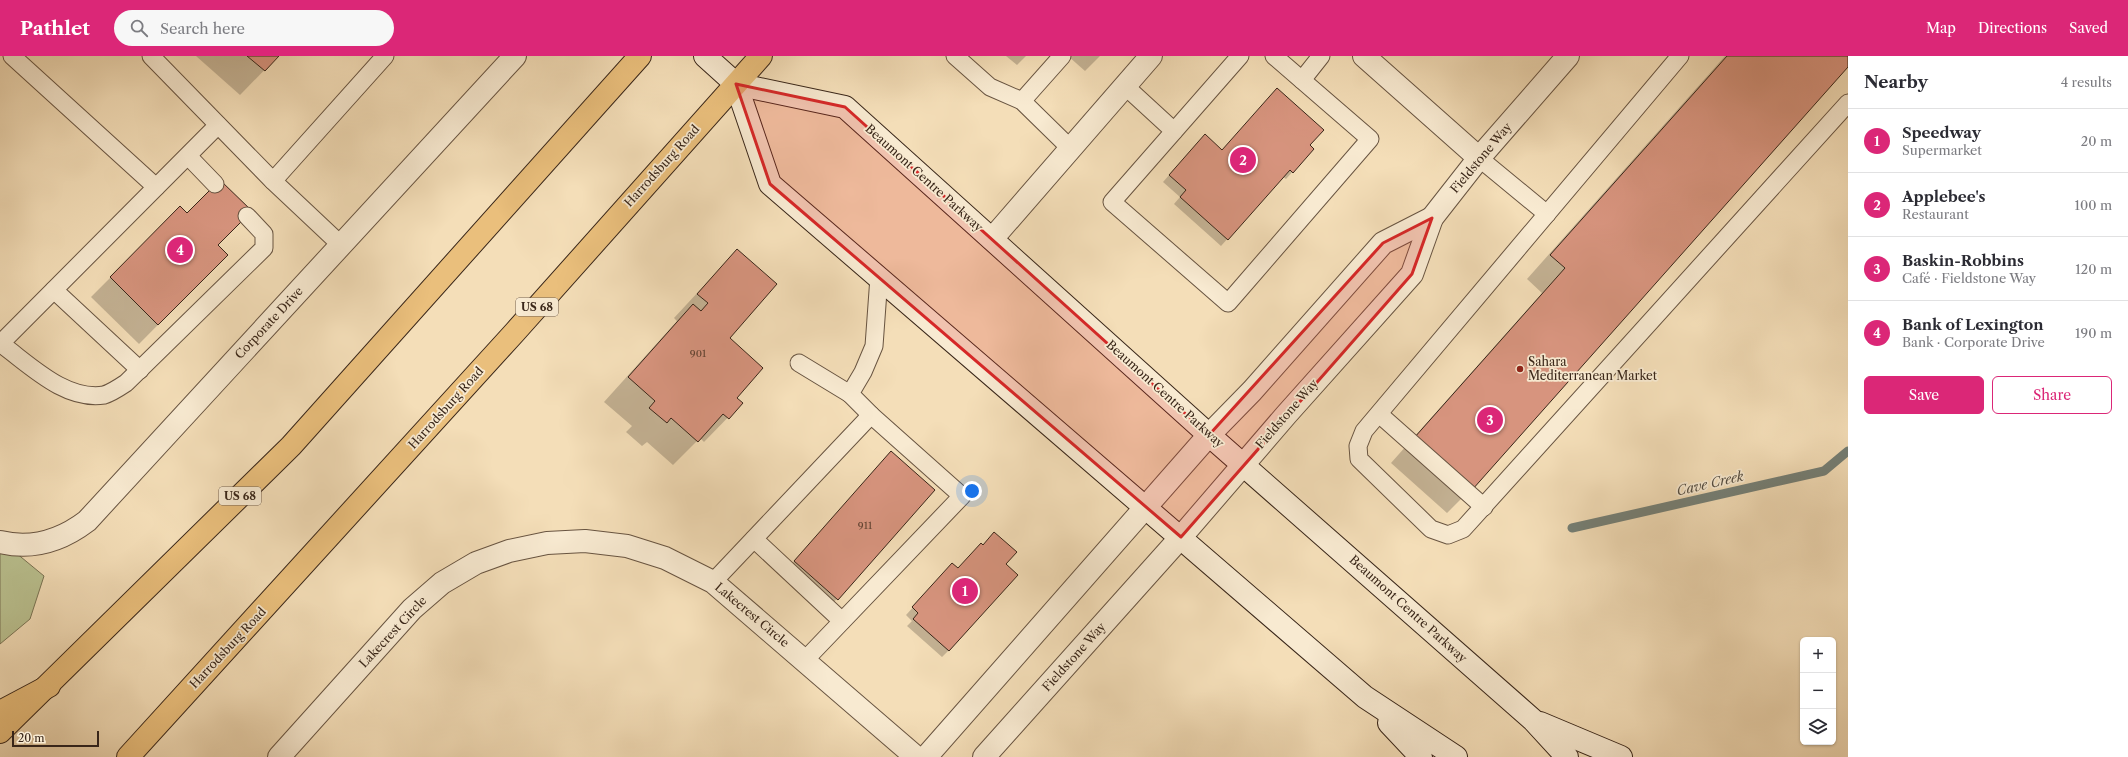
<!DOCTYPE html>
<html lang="en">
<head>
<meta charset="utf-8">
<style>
	body { margin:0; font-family:"Libre Caslon Text",serif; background:#f7f7f7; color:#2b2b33 }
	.controls { position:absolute; right:12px; bottom:12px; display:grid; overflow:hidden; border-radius:6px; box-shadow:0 1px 3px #0004 }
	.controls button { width:36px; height:36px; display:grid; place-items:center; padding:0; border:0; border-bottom:1px solid #e1e1e2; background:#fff; color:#2b2b33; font:20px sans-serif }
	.scale { position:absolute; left:12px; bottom:10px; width:87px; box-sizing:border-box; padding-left:4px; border:2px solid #392619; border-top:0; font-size:11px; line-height:14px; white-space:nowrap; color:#392619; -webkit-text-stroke:3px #f8ead1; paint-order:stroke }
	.you { position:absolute; left:972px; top:435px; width:14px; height:14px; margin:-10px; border:3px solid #fff; border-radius:50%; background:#1a73e8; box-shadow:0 0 0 6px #1a73e833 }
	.badge { display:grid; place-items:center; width:26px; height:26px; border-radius:50%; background:#db2777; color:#fff; font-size:13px; font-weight:700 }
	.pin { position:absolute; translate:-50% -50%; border:2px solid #fff; box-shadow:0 1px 4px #0006 }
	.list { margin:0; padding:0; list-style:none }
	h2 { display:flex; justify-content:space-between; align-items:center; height:52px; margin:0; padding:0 16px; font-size:17px }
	h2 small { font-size:13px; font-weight:400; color:#7c7c81 }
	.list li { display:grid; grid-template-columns:26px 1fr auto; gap:12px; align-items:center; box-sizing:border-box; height:64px; padding:0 16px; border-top:1px solid #e1e1e2 }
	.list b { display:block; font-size:15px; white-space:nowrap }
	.list p { margin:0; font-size:13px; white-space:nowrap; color:#7c7c81 }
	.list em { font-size:13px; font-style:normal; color:#7c7c81 }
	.actions { display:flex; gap:8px; padding:12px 16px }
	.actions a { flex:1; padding:9px 0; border:1px solid #db2777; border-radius:6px; text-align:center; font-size:14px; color:#db2777 }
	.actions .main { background:#db2777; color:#fff }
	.icon { flex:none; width:22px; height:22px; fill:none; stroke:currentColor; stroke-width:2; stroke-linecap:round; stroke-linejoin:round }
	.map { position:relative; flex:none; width:1848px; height:701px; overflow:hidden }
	header { display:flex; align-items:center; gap:24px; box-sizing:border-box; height:56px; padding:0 20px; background:#db2777; color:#fff }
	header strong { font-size:19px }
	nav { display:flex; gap:22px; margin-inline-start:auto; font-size:14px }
	.search { width:280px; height:36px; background:#f7f7f7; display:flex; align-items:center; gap:10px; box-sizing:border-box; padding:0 14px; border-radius:22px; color:#7c7c81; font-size:15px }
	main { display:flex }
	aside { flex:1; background:#fff }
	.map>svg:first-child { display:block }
	.green { fill:#bac190; stroke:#7a7454 }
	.shadow { fill:#0003 }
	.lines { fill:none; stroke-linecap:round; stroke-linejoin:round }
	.stream { stroke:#747f76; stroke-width:9 }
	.building { fill:#d7947e; stroke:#392619 }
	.lane-casing { stroke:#685441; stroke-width:19 }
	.street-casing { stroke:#685441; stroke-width:24 }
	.secondary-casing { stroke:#392619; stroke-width:24 }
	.primary-casing { stroke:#392619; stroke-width:24 }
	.highway-casing { stroke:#392619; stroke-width:24 }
	.lane { stroke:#f8ead1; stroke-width:17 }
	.street { stroke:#f8ead1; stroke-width:22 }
	.secondary { stroke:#f8ead1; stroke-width:22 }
	.primary { stroke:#eabf7c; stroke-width:22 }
	.highway { stroke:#eabf7c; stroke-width:22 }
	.marked { fill:#d62828; fill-opacity:0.2; stroke:#d62828; stroke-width:3; stroke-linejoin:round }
	.poi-dot { fill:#8f2418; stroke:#f8ead1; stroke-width:1.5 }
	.labels { text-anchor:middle; stroke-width:3.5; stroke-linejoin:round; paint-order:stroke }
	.number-label { font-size:10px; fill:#604232 }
	.shield { fill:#f8ead1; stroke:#726150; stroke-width:1 }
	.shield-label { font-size:11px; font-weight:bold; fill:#392619 }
	.street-label { font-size:12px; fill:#392619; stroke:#f8ead1 }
	.poi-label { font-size:12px; fill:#392619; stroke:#f8ead1; text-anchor:start }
	.water-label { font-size:13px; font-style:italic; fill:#524b40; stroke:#f8ead1 }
</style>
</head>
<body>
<header>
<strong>Pathlet</strong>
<div class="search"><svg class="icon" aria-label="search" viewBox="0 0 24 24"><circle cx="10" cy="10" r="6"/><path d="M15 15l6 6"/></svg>Search here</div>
<nav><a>Map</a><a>Directions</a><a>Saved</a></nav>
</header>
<main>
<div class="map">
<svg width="1848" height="701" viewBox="0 0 1848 701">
	<rect width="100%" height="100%" fill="#f4deb8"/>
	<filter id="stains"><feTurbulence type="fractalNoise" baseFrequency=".005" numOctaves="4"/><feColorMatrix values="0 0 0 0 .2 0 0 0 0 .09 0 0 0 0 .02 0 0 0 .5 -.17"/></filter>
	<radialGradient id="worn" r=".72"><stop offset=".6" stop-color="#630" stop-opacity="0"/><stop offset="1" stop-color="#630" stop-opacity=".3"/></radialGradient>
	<path class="green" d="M 0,486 L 4,487 L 44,520 L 30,563 L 0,588 Z"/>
	<g class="shadow">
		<path d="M 196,0 L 278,0 L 240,39 Z"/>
		<path d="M 1006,0 L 1026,0 L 1017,9 Z"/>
		<path d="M 1068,0 L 1100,0 L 1085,15 Z"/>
		<path d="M 1725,0 L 1848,0 L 1848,9 L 1471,433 L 1447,457 L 1391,407 L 1542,237 L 1527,223 Z"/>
		<path d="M 1198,86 L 1222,95 L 1313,93 L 1286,123 L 1283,121 L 1221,190 L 1174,148 L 1180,141 L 1163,126 Z"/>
		<path d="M 180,152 L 227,199 L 139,288 L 91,241 Z"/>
		<path d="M 737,194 L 728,282 L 735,342 L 742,347 L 704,386 L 700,382 L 673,409 L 647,386 L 642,390 L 626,376 L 632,370 L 604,346 L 677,265 L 674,262 Z"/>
		<path d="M 885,403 L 837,543 L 830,549 L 788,512 Z"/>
		<path d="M 983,490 L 1004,509 L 949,594 L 942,601 L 907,570 L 912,565 L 906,559 L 946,515 L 958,513 Z"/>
	</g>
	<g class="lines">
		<path class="stream" d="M 1572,472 L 1824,415 L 1848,395"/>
	</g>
	<g class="building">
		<path d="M 247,0 L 279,0 L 265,15 Z"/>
		<path d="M 1727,0 L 1848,0 L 1848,11 L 1472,434 L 1414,382 L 1565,212 L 1550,199 Z"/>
		<path d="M 1277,32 L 1324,74 L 1310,89 L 1314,93 L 1293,117 L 1290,114 L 1228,184 L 1180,141 L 1186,134 L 1169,119 L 1205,78 L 1222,94 Z"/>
		<path d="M 220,124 L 252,155 L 218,189 L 228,199 L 158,269 L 110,221 L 180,150 L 187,157 Z"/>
		<path d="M 737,193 L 777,228 L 730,282 L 763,312 L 737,342 L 743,347 L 729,363 L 723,358 L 698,386 L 671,362 L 667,367 L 649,352 L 655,345 L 628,321 L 693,248 L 701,255 L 708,247 L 697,238 Z"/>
		<path d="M 891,395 L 935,434 L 838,544 L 794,505 Z"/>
		<path d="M 994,476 L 1017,496 L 1006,508 L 1018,519 L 949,595 L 913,563 L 918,557 L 912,551 L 952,507 L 958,512 L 981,487 L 983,489 Z"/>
	</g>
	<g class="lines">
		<defs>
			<g id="lane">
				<path d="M 12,0 L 156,131"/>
				<path d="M 151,0 L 273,125 L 341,189"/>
				<path d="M 955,0 L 990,31 L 1022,45 L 1071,93"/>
				<path d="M 1240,0 L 1112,146 L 1228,247 L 1370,83 L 1274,0"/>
				<path d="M 1680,0 L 1364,375 L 1358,390 L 1359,403 L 1431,473 L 1448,479 L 1463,473 L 1848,47"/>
				<path d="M 1302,24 L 1321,0"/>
				<path d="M 1125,30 L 1174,75"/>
				<path d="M 1022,45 L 1062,0"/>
				<path d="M 188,100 L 215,128"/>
				<path d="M 1479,102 L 1547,158"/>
				<path d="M 273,125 L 385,0"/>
				<path d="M 54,234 L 140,314"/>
				<path d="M 0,288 L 218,69"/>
				<path d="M 1,288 C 30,309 65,345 104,339 C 111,337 120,331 126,327 L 264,192 L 264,178 L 247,160"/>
				<path d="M 799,307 L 850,338"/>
				<path d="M 1379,358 L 1484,451"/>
				<path d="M 754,483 L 842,565"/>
				<path d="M 713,526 L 871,359 L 850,338 L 863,316 L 874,290 L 879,221"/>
				<path d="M 805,604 L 962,440 L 871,359"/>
			</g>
			<g id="street">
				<path d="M 1364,0 L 1479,102"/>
				<path d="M 992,183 L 1151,0"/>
				<path d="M 0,486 C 33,494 62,484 87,465 L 515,0"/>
				<path d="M 279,701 L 412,553 L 442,527 L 476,507 L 509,495 L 547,487 L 585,485 L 627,490 L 665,502 L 713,526 L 916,701"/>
				<path d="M 926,701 L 1209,379 L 1252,335 L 1383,187 L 1432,162"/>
				<path d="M 984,701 L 1181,481 L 1286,359 L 1412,218 L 1432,162 L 1479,102 L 1568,0"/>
			</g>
			<g id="secondary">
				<path d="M 705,0 L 736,28 L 770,128 L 1365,641 L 1456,701"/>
				<path d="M 736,28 L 845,51 L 1209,379 L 1533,664 L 1567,701"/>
				<path d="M 1389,667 L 1421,701"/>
				<path d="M 1540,667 L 1621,701"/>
			</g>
			<g id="primary">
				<path d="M 0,676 L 291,390 L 640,0"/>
				<path d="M 128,701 L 515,276 L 761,0"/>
			</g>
			<path id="highway" d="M 0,656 L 49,630"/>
		</defs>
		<use href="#lane" class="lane-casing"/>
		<use href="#street" class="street-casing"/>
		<use href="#secondary" class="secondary-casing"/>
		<use href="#primary" class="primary-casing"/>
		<use href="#highway" class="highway-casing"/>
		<use href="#lane" class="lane"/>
		<use href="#street" class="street"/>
		<use href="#secondary" class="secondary"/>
		<use href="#primary" class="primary"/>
		<use href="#highway" class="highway"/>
	</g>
	<path class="marked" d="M 736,28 L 845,51 L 1209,379 L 1383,187 L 1432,162 L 1412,218 L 1181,481 L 770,128 Z"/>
	<circle class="poi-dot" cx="1520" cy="313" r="4"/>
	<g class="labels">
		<g class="number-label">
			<text x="698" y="301">901</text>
			<text x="865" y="473">911</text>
		</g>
		<g class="shield">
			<rect x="516" y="242" width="42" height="18" rx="3"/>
			<rect x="219" y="431" width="42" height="18" rx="3"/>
		</g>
		<g class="shield-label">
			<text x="537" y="255">US 68</text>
			<text x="240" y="444">US 68</text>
		</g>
		<g class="street-label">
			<text transform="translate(1481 102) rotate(-50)" y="4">Fieldstone Way</text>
			<text transform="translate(662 110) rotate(-48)" y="4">Harrodsburg Road</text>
			<text transform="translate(924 122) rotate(42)" y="4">Beaumont Centre Parkway</text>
			<text transform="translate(269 267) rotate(-47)" y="4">Corporate Drive</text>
			<text transform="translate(1165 338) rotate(42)" y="4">Beaumont Centre Parkway</text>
			<text transform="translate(446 352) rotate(-48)" y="4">Harrodsburg Road</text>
			<text transform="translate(1287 358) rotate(-49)" y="4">Fieldstone Way</text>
			<text transform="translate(1408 553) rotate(42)" y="4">Beaumont Centre Parkway</text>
			<text transform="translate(752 559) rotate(40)" y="4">Lakecrest Circle</text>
			<text transform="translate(393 576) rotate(-47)" y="4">Lakecrest Circle</text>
			<text transform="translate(228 592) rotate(-47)" y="4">Harrodsburg Road</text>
			<text transform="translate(1074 601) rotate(-48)" y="4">Fieldstone Way</text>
		</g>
		<g class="poi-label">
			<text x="1528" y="310">Sahara<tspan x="1528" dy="14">Mediterranean Market</tspan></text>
		</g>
		<g class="water-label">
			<text transform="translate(1710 427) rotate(-13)" y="5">Cave Creek</text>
		</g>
	</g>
	<rect width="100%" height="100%" filter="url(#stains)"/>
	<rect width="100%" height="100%" fill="url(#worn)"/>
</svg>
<div class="controls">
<button>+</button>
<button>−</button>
<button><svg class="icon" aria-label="layers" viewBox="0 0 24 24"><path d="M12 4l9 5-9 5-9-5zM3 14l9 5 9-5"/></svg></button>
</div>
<div class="scale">20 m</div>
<div class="you"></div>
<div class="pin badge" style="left:965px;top:535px">1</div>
<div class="pin badge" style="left:1243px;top:104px">2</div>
<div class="pin badge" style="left:1490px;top:364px">3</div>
<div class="pin badge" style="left:180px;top:194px">4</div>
</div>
<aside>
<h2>Nearby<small>4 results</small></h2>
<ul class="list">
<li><span class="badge">1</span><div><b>Speedway</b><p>Supermarket</p></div><em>20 m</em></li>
<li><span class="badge">2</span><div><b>Applebee's</b><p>Restaurant</p></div><em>100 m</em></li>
<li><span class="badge">3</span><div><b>Baskin-Robbins</b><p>Café · Fieldstone Way</p></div><em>120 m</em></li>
<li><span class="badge">4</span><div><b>Bank of Lexington</b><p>Bank · Corporate Drive</p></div><em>190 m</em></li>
</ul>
<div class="actions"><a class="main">Save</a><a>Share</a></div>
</aside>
</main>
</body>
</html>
